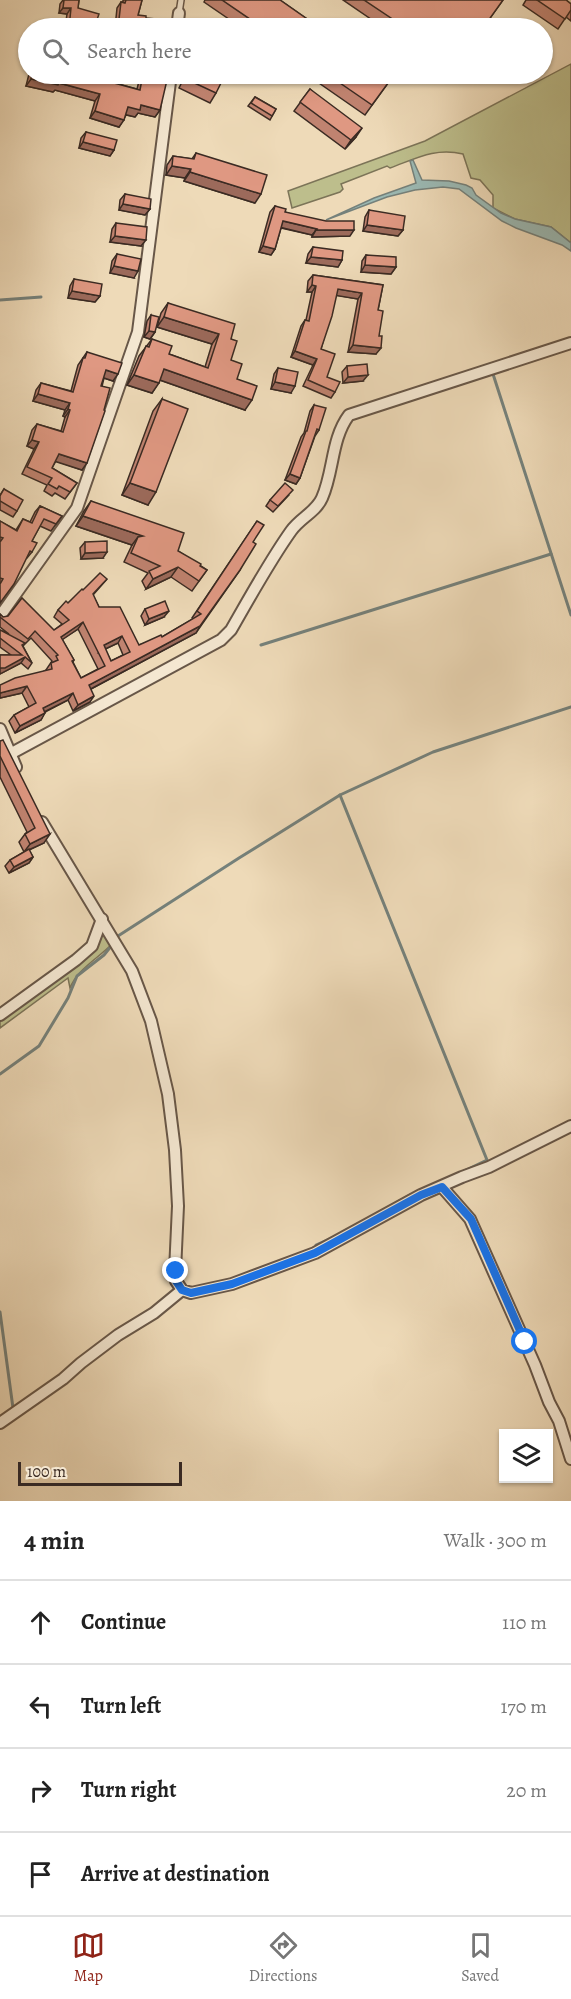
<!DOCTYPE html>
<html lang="en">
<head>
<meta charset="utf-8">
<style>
	body { margin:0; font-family:Alegreya,serif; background:#f2f2f2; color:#222 }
	.controls { position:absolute; right:18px; bottom:18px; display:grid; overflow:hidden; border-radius:0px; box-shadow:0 2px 4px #0004 }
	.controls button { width:54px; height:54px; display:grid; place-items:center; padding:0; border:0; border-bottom:2px solid #e0e0e0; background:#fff; color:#222; font:30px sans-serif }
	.scale { position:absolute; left:18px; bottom:15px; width:164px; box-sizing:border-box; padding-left:6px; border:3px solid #3b2b23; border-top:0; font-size:16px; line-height:21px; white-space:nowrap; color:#3b2b23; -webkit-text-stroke:4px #f4e7d1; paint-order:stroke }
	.stop { position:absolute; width:18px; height:18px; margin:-14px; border:4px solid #1a73e8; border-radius:50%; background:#fff }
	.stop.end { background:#1a73e8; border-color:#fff; box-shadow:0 2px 6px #0008 }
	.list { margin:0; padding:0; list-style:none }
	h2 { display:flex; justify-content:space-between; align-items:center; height:78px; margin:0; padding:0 24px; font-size:26px }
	h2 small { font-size:20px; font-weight:400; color:#767676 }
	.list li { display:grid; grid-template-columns:39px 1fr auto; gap:18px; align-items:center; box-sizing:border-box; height:84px; padding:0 24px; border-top:2px solid #e0e0e0 }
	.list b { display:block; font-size:22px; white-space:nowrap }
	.list em { font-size:20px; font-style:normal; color:#767676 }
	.icon { flex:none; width:33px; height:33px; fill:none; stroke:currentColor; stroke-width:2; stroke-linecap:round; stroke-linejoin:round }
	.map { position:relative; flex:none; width:571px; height:1501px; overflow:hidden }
	.search { position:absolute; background:#fff; box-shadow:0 2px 4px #0004; left:18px; right:18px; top:18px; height:66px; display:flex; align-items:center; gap:15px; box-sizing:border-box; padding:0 21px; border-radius:33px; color:#767676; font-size:22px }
	.sheet { height:414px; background:#fff }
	nav { display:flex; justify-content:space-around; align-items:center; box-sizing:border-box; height:84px; border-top:2px solid #e0e0e0; background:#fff; font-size:16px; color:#767676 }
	nav a { display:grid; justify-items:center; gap:3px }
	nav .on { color:#8f2418 }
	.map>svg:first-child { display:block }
	.green { fill:#bdbe8c; stroke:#7c7458; stroke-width:1.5 }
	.water { fill:#9bbab5; stroke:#75817b; stroke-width:1.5 }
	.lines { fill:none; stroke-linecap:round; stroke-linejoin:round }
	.stream { stroke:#75817b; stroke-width:3 }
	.lane-casing { stroke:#685748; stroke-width:8 }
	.street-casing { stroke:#685748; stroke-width:14 }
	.lane { stroke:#f4e7d1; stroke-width:5 }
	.street { stroke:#f4e7d1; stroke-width:10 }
	.wall { fill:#c08370; stroke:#3b2b23; stroke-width:1.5; fill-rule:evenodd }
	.shaded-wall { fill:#9c6a5b; stroke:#3b2b23; stroke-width:1.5 }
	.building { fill:#df9882; stroke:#3b2b23; stroke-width:1.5; fill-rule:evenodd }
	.route { stroke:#1a73e8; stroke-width:8 }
</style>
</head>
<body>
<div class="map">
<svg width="571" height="1501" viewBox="0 0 571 1501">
	<rect width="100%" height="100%" fill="#eedab8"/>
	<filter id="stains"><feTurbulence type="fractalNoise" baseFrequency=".00333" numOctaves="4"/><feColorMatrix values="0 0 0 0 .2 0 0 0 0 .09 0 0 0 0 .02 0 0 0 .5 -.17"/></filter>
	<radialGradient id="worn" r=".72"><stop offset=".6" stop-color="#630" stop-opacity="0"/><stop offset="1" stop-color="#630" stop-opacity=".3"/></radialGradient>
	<g class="green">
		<path d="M 571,64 L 571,243 L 551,227 L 515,219 L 493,208 L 493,195 L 480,180 L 471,178 L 463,154 C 435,147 415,159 390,168 L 387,166 L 341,184 L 343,189 L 340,192 L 292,208 L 288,191 L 425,141 Z"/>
		<path d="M 103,931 L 113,943 C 99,958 77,969 70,988 L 68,978 L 0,1028 L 0,1018 L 91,951 L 101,939 Z"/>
	</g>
	<path class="water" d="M 413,160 L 422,180 L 449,181 L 466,185 L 472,188 L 476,195 L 501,213 L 515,219 L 551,227 L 571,243 L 571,251 L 562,245 L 516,228 L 502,221 L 459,189 L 443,187 L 415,190 L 387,197 L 326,220 L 374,198 L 416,183 L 410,161 Z"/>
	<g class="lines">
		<g class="stream">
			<path d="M 0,300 L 41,297"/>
			<path d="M 493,374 L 571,615"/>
			<path d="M 261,645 L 551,554"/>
			<path d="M 340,795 L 487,1160 L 462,1172"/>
			<path d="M 118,936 L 239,858 L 340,795 L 433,752 L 571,707"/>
			<path d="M 0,1074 L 39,1046 L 68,998 L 77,976 L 104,955 L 112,945"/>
			<path d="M 376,1214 L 410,1195"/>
			<path d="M 316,1245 L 334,1237"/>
			<path d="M 0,1312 L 13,1408"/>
		</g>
		<defs>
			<path id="lane" d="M 179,13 L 181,0"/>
			<g id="street">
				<path d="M 177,28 L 179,13"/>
				<path d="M 0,616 L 77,508 L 138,332 L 171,74"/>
				<path d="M 0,729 L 16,767"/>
				<path d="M 10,754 L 221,640 L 231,630 C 250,597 269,562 291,531 C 300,518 316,512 322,498 C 334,471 331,439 349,415 L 571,343"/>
				<path d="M 42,822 L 132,971 L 151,1021 L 168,1094 L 175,1150 L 178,1206 L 175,1271 L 176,1281 L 182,1290 L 191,1293 L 232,1284 L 315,1253 L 421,1195 L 462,1177 L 489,1167 L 571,1126"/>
				<path d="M 0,1015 L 76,960 L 92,946 L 102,919"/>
				<path d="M 442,1187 L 470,1219 L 535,1365 L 549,1402 L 559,1421 L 571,1459"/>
				<path d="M 0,1423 L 63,1379 L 81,1363 L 118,1335 L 154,1313 L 182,1290"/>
			</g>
		</defs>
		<use href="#lane" class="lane-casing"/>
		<use href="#street" class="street-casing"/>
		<use href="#lane" class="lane"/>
		<use href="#street" class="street"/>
	</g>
	<g class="wall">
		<path d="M 63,0 L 79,0 L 78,8 L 94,28 L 65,28 L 67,14 L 59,13 L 60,4 Z"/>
		<path d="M 123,0 L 142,0 L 138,15 L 146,18 L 165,28 L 115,28 L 117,8 L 121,2 L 123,2 Z"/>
		<path d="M 205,0 L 280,0 L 320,28 L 242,28 L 204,2 Z"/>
		<path d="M 343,0 L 503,0 L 483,28 L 384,28 Z"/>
		<path d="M 526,0 L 566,0 L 571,4 L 571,21 L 566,17 L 558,29 L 523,5 Z"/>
		<path d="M 29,74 L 81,74 L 137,89 L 139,81 L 143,74 L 160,110 L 155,117 L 138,113 L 135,117 L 126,115 L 119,127 L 90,118 L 95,101 L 55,90 L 53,92 L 26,86 Z"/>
		<path d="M 186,74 L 216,74 L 216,93 L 210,103 L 179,88 Z"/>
		<path d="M 306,74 L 383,74 L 391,79 L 365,115 Z"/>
		<path d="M 310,89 L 356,137 L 345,149 L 294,111 Z"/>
		<path d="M 255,97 L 276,109 L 270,120 L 248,106 Z"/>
		<path d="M 86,132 L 114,150 L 110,156 L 79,148 L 81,138 Z"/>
		<path d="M 196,153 L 255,203 L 184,181 L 185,178 L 166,175 L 167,165 L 173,156 L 192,159 Z"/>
		<path d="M 125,194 L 150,209 L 145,215 L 119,210 L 120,200 Z"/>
		<path d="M 275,206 L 285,212 L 350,236 L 312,237 L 312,235 L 281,228 L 275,249 L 271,255 L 259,252 L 270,212 Z"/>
		<path d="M 369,210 L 403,230 L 398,236 L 363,231 L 365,217 Z"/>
		<path d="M 116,223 L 141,246 L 110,242 L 112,229 Z"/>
		<path d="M 313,247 L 342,260 L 338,267 L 306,263 L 308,254 Z"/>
		<path d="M 117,254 L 134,278 L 110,273 L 112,261 Z"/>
		<path d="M 366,255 L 396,267 L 391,274 L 361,272 L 362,261 Z"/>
		<path d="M 313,275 L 383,285 L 378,310 L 376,354 L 348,352 L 358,299 L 336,295 L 321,349 L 327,377 L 335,392 L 331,398 L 303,386 L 313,365 L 291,357 L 301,326 L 305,320 L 306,320 L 312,292 L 307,292 L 308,281 Z"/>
		<path d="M 74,279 L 100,296 L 95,302 L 68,298 L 70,286 Z"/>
		<path d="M 168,303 L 231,339 L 231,360 L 237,379 L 245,410 L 160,380 L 152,393 L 127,385 L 139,356 L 152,339 L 169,354 L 205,367 L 212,344 L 157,327 L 161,313 Z"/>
		<path d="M 151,315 L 155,332 L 150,339 L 144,337 L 147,321 Z"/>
		<path d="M 87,352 L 113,381 L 104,378 L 82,470 L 56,461 L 52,468 L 77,483 L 65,499 L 55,493 L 52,496 L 44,491 L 47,485 L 22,474 L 34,449 L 27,446 L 32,430 L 37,424 L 61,431 L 65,417 L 63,416 L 65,410 L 33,401 L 36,390 L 41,383 L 71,391 L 78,365 Z"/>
		<path d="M 347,366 L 363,381 L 343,383 L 342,372 Z"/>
		<path d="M 278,368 L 291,393 L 271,389 L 274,374 Z"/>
		<path d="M 162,399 L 148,505 L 122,495 L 153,411 Z"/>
		<path d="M 314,405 L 319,430 L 315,436 L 300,478 L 296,484 L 285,480 L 301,437 L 304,433 L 310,411 Z"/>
		<path d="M 4,489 L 17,511 L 13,517 L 0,510 L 0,495 Z"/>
		<path d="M 288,496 L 273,512 L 266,506 L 270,500 Z"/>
		<path d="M 91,501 L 178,551 L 207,570 L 192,591 L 171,577 L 146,589 L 142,581 L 148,573 L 124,562 L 132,545 L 76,526 L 84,511 Z"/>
		<path d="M 40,506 L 62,516 L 51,531 L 40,526 L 32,541 L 32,552 L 27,558 L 26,558 L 0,603 L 0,521 L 16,530 L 23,519 L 30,522 L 35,512 Z"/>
		<path d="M 257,521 L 253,542 L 240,570 L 196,633 L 91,689 L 90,702 L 73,711 L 68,700 L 45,712 L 41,720 L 15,733 L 9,721 L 14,715 L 29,707 L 22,693 L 0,698 L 46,670 L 52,661 L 31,638 L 23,646 L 32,663 L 28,669 L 21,663 L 0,674 L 0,655 L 11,655 L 0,647 L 0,630 L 9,634 L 0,627 L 0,614 L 3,617 L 54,630 L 62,624 L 54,617 L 58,610 L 68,603 L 83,590 L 107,579 L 93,595 L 99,607 L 139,645 L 162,637 L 193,619 L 192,618 ZM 78,629 L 98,669 L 81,678 L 73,662 L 74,660 L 62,639 ZM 118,643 L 123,655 L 111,661 L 105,649 Z"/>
		<path d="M 85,542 L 103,558 L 81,559 L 80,548 Z"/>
		<path d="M 145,609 L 164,617 L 145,625 L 141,616 Z"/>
		<path d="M 0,741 L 44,843 L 29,850 L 33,857 L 29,863 L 9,873 L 5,866 L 10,860 L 24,852 L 19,842 L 25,834 L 27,832 L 0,777 Z"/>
	</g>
	<g class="shaded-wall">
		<path d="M 63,8 L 71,8 L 67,14 L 59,13 Z"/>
		<path d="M 31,79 L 59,83 L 100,94 L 95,101 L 55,90 L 53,92 L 26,86 Z"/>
		<path d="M 141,105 L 160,110 L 155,117 L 138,113 L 135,117 L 123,114 L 128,107 Z"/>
		<path d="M 95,111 L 124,120 L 119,127 L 90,118 Z"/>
		<path d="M 362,128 L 356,137 L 345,149 L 351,140 Z"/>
		<path d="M 83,142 L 114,150 L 110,156 L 79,148 Z"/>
		<path d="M 172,166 L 191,169 L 185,178 L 166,175 Z"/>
		<path d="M 190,172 L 261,194 L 255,203 L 184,181 Z"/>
		<path d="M 123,204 L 150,209 L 145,215 L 119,210 Z"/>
		<path d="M 283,221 L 317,229 L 312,235 L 279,227 Z"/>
		<path d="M 367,225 L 403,230 L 398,236 L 363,231 Z"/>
		<path d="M 316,230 L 354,230 L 350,236 L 312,237 Z"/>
		<path d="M 115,236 L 146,240 L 141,246 L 110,242 Z"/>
		<path d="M 263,246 L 275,249 L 271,255 L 259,252 Z"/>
		<path d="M 311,257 L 342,260 L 338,267 L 306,263 Z"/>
		<path d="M 365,265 L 396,267 L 391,274 L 361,272 Z"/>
		<path d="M 114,266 L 138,271 L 134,278 L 110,273 Z"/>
		<path d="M 312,285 L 316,286 L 312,292 L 307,292 Z"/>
		<path d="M 338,289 L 362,293 L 358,299 L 333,295 Z"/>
		<path d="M 72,291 L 100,296 L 95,302 L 68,298 Z"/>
		<path d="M 164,317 L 219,334 L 212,344 L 157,327 Z"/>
		<path d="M 149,331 L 155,332 L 150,339 L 144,337 Z"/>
		<path d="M 353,345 L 381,348 L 376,354 L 348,352 Z"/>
		<path d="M 295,351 L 317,359 L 313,365 L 291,357 Z"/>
		<path d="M 164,369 L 252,400 L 245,410 L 157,379 Z"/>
		<path d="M 106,370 L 118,374 L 113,381 L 101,377 Z"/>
		<path d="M 134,375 L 159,383 L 152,393 L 127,385 Z"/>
		<path d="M 368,375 L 363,381 L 343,383 L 348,377 Z"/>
		<path d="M 275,382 L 295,386 L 291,393 L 271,389 Z"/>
		<path d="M 38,394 L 70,403 L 65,410 L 33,401 Z"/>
		<path d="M 68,409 L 70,410 L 65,417 L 63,416 Z"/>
		<path d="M 32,440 L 39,442 L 34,449 L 27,446 Z"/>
		<path d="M 59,454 L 87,463 L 82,470 L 54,461 Z"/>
		<path d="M 290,474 L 300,478 L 296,484 L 285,480 Z"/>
		<path d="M 130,483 L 156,492 L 148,505 L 122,495 Z"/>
		<path d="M 83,516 L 143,536 L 138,537 L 132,545 L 76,526 Z"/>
		<path d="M 107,552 L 103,558 L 81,559 L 85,553 Z"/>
		<path d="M 178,567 L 171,577 L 146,589 L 153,579 Z"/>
		<path d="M 169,611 L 164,617 L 145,625 L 149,619 Z"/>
		<path d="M 83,622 L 78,629 L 56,644 L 61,637 Z"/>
		<path d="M 200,626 L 196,633 L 85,692 L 89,685 Z"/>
		<path d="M 122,636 L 118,643 L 99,652 L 104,645 Z"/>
		<path d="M 25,657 L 21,663 L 0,674 L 0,668 Z"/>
		<path d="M 27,686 L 22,693 L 0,698 L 0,693 Z"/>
		<path d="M 73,693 L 68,700 L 38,715 L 43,708 Z"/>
		<path d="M 94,696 L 90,702 L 73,711 L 78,705 Z"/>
		<path d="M 45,713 L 41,720 L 15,733 L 20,726 Z"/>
		<path d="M 50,834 L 44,843 L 24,852 L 30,844 Z"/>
		<path d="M 33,857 L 29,863 L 9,873 L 14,867 Z"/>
	</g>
	<g class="building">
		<path d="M 64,0 L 79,0 L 78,8 L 99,14 L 94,28 L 69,28 L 71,8 L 63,8 Z"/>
		<path d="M 126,0 L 142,0 L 138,15 L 146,16 L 146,18 L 166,20 L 165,28 L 118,28 L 121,2 L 125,3 Z"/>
		<path d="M 222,0 L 280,0 L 320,28 L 263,28 Z"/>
		<path d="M 364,0 L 503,0 L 483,28 L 406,28 Z"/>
		<path d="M 537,0 L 566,0 L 571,4 L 571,10 L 565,19 Z"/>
		<path d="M 32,74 L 81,74 L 140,90 L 143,74 L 167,80 L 160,110 L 141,105 L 140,110 L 128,107 L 124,120 L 95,111 L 100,94 L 59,83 L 58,85 L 31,79 Z"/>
		<path d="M 188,74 L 216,74 L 224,77 L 216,93 L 186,79 Z"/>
		<path d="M 327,74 L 383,74 L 391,79 L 372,105 Z"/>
		<path d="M 310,89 L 362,128 L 351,140 L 300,102 Z"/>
		<path d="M 255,97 L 276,109 L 272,116 L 251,103 Z"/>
		<path d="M 86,132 L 117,140 L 114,150 L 83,142 Z"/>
		<path d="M 196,153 L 267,175 L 261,194 L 190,172 L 191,169 L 172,166 L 173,156 L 194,159 Z"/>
		<path d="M 125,194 L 151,199 L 150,209 L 123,204 Z"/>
		<path d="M 275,206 L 286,209 L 285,212 L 326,221 L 354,221 L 354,230 L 316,230 L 317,229 L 283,221 L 275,249 L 263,246 Z"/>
		<path d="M 369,210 L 405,216 L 403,230 L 367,225 Z"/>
		<path d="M 116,223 L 147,227 L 146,240 L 115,236 Z"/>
		<path d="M 313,247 L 343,251 L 342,260 L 311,257 Z"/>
		<path d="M 117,254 L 141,259 L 138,271 L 114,266 Z"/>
		<path d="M 366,255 L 396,257 L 396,267 L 365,265 Z"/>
		<path d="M 313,275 L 383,285 L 378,310 L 383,311 L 379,336 L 382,336 L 381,348 L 353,345 L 362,293 L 338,289 L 332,316 L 321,349 L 335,354 L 327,377 L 340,382 L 335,392 L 308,380 L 317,359 L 295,351 L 305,320 L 309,321 L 316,286 L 312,285 Z"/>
		<path d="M 74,279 L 102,284 L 100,296 L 72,291 Z"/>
		<path d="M 168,303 L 235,324 L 231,339 L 237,341 L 231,360 L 242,364 L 237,379 L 257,386 L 252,400 L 164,369 L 159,383 L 134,375 L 146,346 L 149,347 L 152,339 L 172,346 L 169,354 L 208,368 L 219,334 L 164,317 Z"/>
		<path d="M 151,315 L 159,317 L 155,332 L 149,331 Z"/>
		<path d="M 87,352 L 122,363 L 118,374 L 106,370 L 101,386 L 110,388 L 104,410 L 105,411 L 87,463 L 59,454 L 52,468 L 77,483 L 70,492 L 59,486 L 57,489 L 48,484 L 52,478 L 27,467 L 39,442 L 32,440 L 37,424 L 63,432 L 70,410 L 68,409 L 70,403 L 38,394 L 41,383 L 73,392 L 83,358 L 85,358 Z"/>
		<path d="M 367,364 L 368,375 L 348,377 L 347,366 Z"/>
		<path d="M 278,368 L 298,372 L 295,386 L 275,382 Z"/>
		<path d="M 162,399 L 188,409 L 156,492 L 130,483 Z"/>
		<path d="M 314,405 L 326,408 L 319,430 L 317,429 L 300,478 L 290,474 L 306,431 L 307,431 Z"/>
		<path d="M 285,483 L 293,490 L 278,506 L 270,500 Z"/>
		<path d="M 4,489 L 23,500 L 17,511 L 0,501 L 0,496 Z"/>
		<path d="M 91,501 L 184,533 L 178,551 L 201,564 L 200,566 L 207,570 L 199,581 L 178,567 L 153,579 L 149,571 L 160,566 L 131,553 L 138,537 L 143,536 L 83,516 Z"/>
		<path d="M 40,506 L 62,516 L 56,524 L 44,519 L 32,541 L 37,543 L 32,552 L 30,551 L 14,584 L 0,603 L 0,584 L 3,579 L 0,578 L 0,542 L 3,538 L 0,537 L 0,521 L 17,531 L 23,519 L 32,523 Z"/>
		<path d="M 257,521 L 264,525 L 253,542 L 256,544 L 240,570 L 200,626 L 89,685 L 94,696 L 78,705 L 73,693 L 43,708 L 45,713 L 20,726 L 14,715 L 36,703 L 27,686 L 0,693 L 0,685 L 15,678 L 52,669 L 51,663 L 58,660 L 56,656 L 58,655 L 35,631 L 28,639 L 0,617 L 0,614 L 3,617 L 8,616 L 22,598 L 54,630 L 69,620 L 58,610 L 66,601 L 68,603 L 82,589 L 83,590 L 100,573 L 107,579 L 93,594 L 99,607 L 120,607 L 139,645 L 161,635 L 162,637 L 201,614 L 197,611 ZM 83,622 L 105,666 L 81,678 L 72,661 L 74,660 L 61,637 ZM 122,636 L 130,652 L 111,661 L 104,645 Z"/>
		<path d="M 107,541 L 107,552 L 85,553 L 85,542 Z"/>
		<path d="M 165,601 L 169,611 L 149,619 L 145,609 Z"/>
		<path d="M 0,630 L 25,643 L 22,645 L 32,663 L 25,657 L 5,668 L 0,668 L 0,655 L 22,655 L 0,638 Z"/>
		<path d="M 3,740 L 50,834 L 30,844 L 25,834 L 35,828 L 0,756 L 0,741 Z"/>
		<path d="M 29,849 L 33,857 L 14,867 L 10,860 Z"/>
	</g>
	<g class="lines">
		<path class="route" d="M 176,1271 L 176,1281 L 182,1290 L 191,1293 L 232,1284 L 315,1253 L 421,1195 L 442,1187 L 471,1219 L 525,1342"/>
	</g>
	<rect width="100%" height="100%" filter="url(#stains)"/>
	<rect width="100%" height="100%" fill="url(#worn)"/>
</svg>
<div class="controls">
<button><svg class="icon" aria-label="layers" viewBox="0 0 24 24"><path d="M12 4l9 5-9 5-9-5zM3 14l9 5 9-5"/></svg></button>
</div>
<div class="scale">100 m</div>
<div class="stop" style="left:525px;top:1342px"></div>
<div class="stop end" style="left:176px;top:1271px"></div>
<div class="search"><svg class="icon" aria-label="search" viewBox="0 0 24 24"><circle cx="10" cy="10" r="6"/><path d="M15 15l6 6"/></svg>Search here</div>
</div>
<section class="sheet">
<h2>4 min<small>Walk · 300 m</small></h2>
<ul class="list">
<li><svg class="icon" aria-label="ahead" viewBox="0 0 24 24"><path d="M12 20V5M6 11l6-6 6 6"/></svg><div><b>Continue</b></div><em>110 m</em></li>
<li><svg class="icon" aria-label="left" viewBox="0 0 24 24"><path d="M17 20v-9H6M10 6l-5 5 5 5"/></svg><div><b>Turn left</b></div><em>170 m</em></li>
<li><svg class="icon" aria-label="right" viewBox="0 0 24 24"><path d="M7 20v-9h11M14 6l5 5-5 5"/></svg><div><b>Turn right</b></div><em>20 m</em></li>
<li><svg class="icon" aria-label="arrive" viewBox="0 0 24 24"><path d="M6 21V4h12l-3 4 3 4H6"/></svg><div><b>Arrive at destination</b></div></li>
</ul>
</section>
<nav>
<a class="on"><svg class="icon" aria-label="map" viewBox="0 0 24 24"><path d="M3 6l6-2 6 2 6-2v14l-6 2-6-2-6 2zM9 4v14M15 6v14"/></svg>Map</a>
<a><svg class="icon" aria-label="directions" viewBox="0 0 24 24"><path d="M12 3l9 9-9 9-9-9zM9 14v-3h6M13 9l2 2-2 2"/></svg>Directions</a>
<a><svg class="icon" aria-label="saved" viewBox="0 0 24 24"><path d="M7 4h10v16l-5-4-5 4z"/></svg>Saved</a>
</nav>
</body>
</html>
